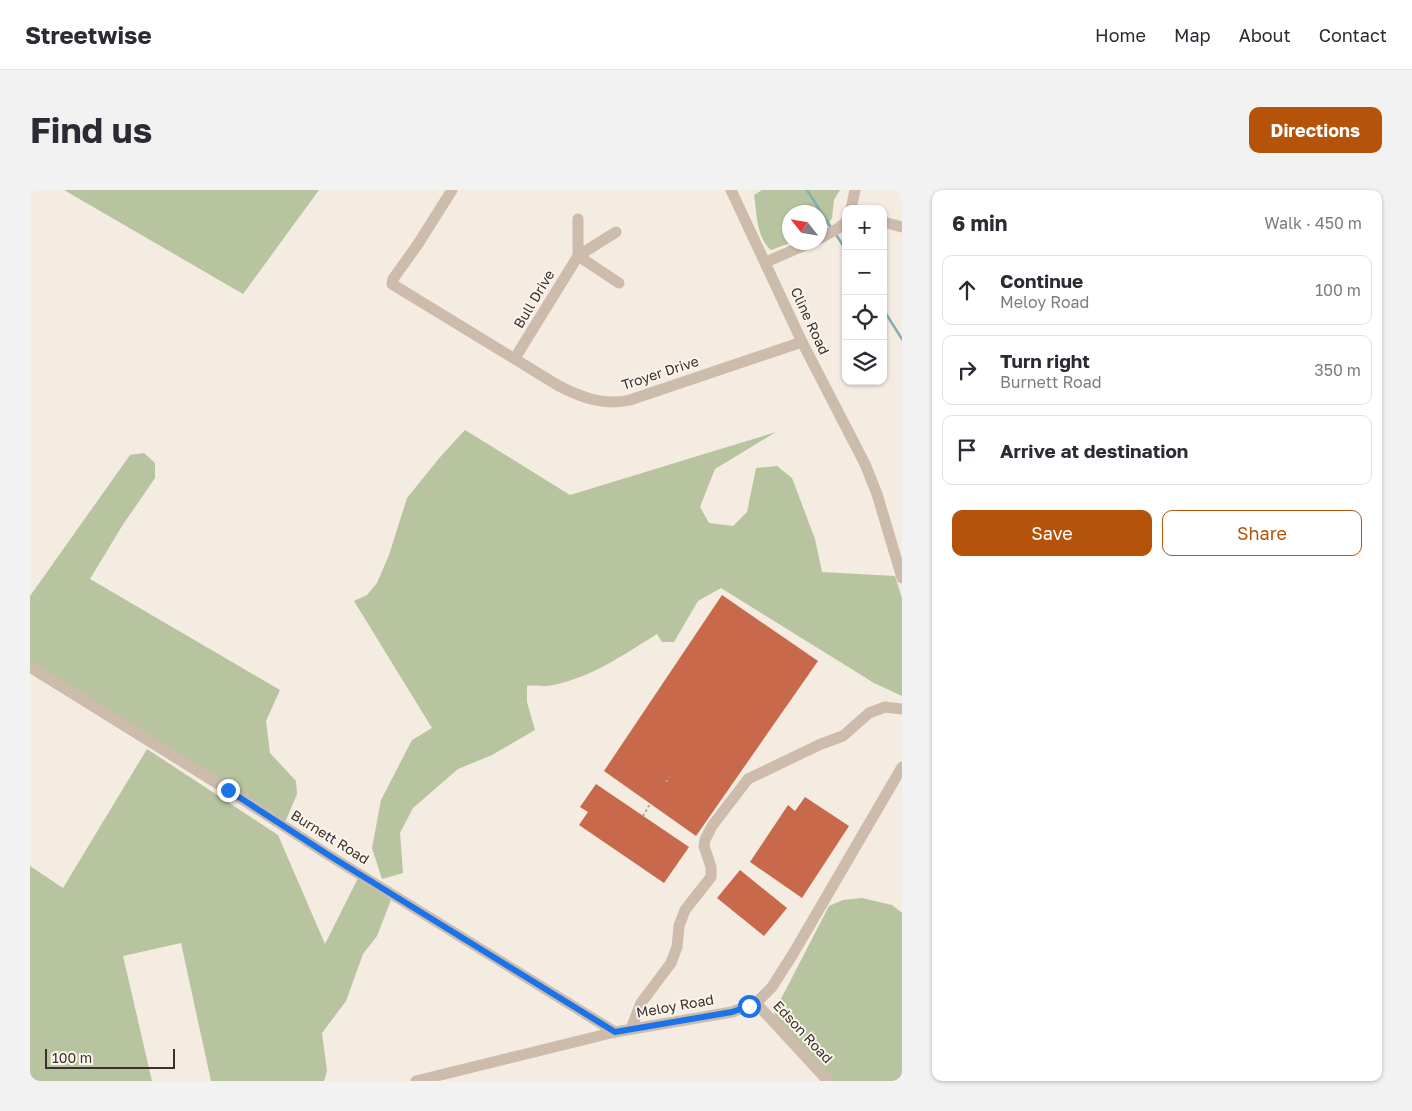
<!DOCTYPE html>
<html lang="en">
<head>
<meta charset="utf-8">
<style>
	body { margin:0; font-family:"Golos Text",sans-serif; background:#f2f2f3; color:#2b2b33 }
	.controls { position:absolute; right:15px; top:15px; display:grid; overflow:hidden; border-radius:10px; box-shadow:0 1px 4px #0004 }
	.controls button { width:45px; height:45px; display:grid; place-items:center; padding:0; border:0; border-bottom:1px solid #e1e1e2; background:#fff; color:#2b2b33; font:25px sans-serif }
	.compass { position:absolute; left:752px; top:15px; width:45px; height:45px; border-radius:50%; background:#fff; box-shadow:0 1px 4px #0004; rotate:301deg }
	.scale { position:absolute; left:15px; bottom:12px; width:130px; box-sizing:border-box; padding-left:5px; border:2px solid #3b302b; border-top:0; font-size:14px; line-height:18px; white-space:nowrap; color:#3b302b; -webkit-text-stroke:4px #fbf5ee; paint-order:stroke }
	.stop { position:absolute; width:15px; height:15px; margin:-11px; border:4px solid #1a73e8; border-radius:50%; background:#fff }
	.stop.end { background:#1a73e8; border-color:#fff; box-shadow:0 1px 5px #0008 }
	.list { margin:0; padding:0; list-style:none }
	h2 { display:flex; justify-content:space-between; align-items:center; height:65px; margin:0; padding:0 20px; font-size:21px }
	h2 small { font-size:16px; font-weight:400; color:#7c7c81 }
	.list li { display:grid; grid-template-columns:32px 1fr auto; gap:15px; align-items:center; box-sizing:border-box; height:70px; margin:0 10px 10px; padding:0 10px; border:1px solid #e1e1e2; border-radius:10px }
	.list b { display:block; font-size:19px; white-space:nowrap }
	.list p { margin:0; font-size:16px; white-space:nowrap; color:#7c7c81 }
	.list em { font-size:16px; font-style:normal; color:#7c7c81 }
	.actions { display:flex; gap:10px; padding:15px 20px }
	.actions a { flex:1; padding:11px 0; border:1px solid #b45309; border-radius:10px; text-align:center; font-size:18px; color:#b45309 }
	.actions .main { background:#b45309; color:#fff }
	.icon { flex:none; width:28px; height:28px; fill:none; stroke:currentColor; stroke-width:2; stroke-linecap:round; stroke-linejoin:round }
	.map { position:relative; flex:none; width:872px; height:891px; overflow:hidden; border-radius:10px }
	header { display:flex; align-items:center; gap:30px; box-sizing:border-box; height:70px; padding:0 25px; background:#fff; border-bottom:1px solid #e1e1e2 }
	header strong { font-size:24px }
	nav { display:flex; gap:28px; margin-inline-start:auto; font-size:18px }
	.intro { display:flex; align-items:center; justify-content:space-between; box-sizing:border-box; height:120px; padding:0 30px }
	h1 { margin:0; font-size:35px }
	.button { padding:12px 22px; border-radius:10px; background:#b45309; color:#fff; font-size:18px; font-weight:700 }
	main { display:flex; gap:30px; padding:0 30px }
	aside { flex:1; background:#fff; border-radius:10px; box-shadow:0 1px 4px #0004 }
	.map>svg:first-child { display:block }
	.green { fill:#b8c4a0 }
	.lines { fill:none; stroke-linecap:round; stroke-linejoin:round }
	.stream { stroke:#7fb0b2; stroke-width:2.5 }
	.building { fill:#c8694b }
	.path { stroke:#b9a596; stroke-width:2; stroke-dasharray:2.5 2.5; stroke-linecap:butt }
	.minor { stroke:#cdbbac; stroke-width:11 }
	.route { stroke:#1a73e8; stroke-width:6 }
	.labels { text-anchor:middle; stroke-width:4; stroke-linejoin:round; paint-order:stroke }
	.street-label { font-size:14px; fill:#3b302b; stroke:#fbf5ee }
</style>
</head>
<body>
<header>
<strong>Streetwise</strong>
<nav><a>Home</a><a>Map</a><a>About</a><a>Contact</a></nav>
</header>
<div class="intro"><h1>Find us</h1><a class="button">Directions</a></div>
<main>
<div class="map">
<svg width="872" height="891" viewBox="0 0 872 891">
	<rect width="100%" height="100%" fill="#f4ebe1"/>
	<g class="green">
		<path d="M 34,0 L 289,0 L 213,104 Z"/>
		<path d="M 732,0 L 810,0 L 804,10 L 802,28 L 791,46 L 790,46 L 789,22 L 759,22 L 760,53 L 741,60 C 726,47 727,23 724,5 Z"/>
		<path d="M 435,240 L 540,305 L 746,242 L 685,279 L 670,317 L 679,333 L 703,336 L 717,322 L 726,278 L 747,276 L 762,288 L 785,349 L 792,382 L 865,386 L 872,408 L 872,506 L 844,493 L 691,398 L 668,411 L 644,452 L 632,452 L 627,444 C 593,465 558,490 517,496 C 511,496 503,495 497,496 L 497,512 L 505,540 L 462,565 L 428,579 L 383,618 L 370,643 L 373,683 L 352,689 L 342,658 L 351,610 L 382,550 L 402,538 L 324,411 L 337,405 L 347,393 L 359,365 L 377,308 L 411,266 Z"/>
		<path d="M 114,263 L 125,273 L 125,288 L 92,336 L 60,389 L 250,500 L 236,531 L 240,563 L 266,591 L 267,604 L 256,630 L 249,633 L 0,477 L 0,406 L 100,265 Z"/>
		<path d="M 117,559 L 248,645 L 295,754 L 329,686 L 361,710 L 347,746 L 333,764 L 316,811 L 292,843 L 297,881 L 294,891 L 181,891 L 151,753 L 93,766 L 122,891 L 0,891 L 0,676 L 33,698 Z"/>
		<path d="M 832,708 L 862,715 L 872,723 L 872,891 L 802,891 L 746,830 L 743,817 L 752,807 L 799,716 L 813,710 Z"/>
	</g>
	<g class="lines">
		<g class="stream">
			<path d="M 777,0 L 802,39"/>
			<path d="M 805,43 L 816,60"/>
			<path d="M 853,119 L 872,149"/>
		</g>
	</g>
	<g class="building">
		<path d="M 692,405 L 788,471 L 666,646 L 574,581 Z"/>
		<path d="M 566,594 L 659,657 L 634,693 L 549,635 L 558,622 L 550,617 Z"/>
		<path d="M 775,607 L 819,636 L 772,708 L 720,672 L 758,615 L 765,621 Z"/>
		<path d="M 710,680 L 757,718 L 734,746 L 687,708 Z"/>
	</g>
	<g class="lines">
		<g class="path">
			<path d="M 636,592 L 639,587"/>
			<path d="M 613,626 L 620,614"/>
		</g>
		<g class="minor">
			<path d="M 422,0 L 388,54 L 363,89 L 362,94 L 529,196 C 553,208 574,216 600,210 L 772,152"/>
			<path d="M 701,0 L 772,152 L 835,274 L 847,304 L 872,388"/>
			<path d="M 821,19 L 825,0"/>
			<path d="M 548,29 L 548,66 L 589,93"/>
			<path d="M 853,32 L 872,37"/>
			<path d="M 789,49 L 807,39 L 816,32"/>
			<path d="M 736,72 L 782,52"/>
			<path d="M 485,168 L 548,66 L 586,42"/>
			<path d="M 0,477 L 198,600 L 300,666 L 585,842"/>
			<path d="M 726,813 L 798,891"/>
			<path d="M 601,839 L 611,813 L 641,773 L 647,757 L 649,736 L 655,720 L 681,687 L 681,677 L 674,656 L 675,650 L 682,636 L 718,589 L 791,554 L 813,546 L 839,523 L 855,517 L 872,519"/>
			<path d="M 386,891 L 585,842 L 702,822 L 726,813 L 742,797 L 763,764 L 872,577"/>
		</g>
	</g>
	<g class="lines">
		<path class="route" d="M 198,600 L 300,666 L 585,842 L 702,822 L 719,816"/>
	</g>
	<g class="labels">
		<g class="street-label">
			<text transform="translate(504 109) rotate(-59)" y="5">Bull Drive</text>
			<text transform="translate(780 131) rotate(65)" y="5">Cline Road</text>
			<text transform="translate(630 183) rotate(-18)" y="5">Troyer Drive</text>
			<text transform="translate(300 647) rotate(32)" y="5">Burnett Road</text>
			<text transform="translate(645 816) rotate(-10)" y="5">Meloy Road</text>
			<text transform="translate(773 842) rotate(47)" y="5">Edson Road</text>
		</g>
	</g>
</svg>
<div class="controls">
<button>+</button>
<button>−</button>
<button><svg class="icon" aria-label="locate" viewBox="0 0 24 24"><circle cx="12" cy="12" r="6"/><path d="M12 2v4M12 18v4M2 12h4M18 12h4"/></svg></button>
<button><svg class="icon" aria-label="layers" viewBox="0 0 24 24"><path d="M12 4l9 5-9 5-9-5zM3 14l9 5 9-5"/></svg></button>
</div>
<svg class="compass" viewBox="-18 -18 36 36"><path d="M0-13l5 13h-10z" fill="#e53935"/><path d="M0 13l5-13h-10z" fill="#7c7c81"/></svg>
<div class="scale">100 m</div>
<div class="stop" style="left:719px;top:816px"></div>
<div class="stop end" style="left:198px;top:600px"></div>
</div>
<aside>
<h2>6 min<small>Walk · 450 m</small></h2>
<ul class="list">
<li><svg class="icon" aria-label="ahead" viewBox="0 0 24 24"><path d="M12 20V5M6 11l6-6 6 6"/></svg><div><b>Continue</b><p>Meloy Road</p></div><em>100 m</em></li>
<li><svg class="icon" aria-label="right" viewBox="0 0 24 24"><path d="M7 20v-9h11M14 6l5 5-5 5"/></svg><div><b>Turn right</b><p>Burnett Road</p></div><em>350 m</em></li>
<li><svg class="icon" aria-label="arrive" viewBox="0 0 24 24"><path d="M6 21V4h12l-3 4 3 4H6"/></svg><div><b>Arrive at destination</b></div></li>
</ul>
<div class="actions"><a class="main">Save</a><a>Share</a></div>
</aside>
</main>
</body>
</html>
